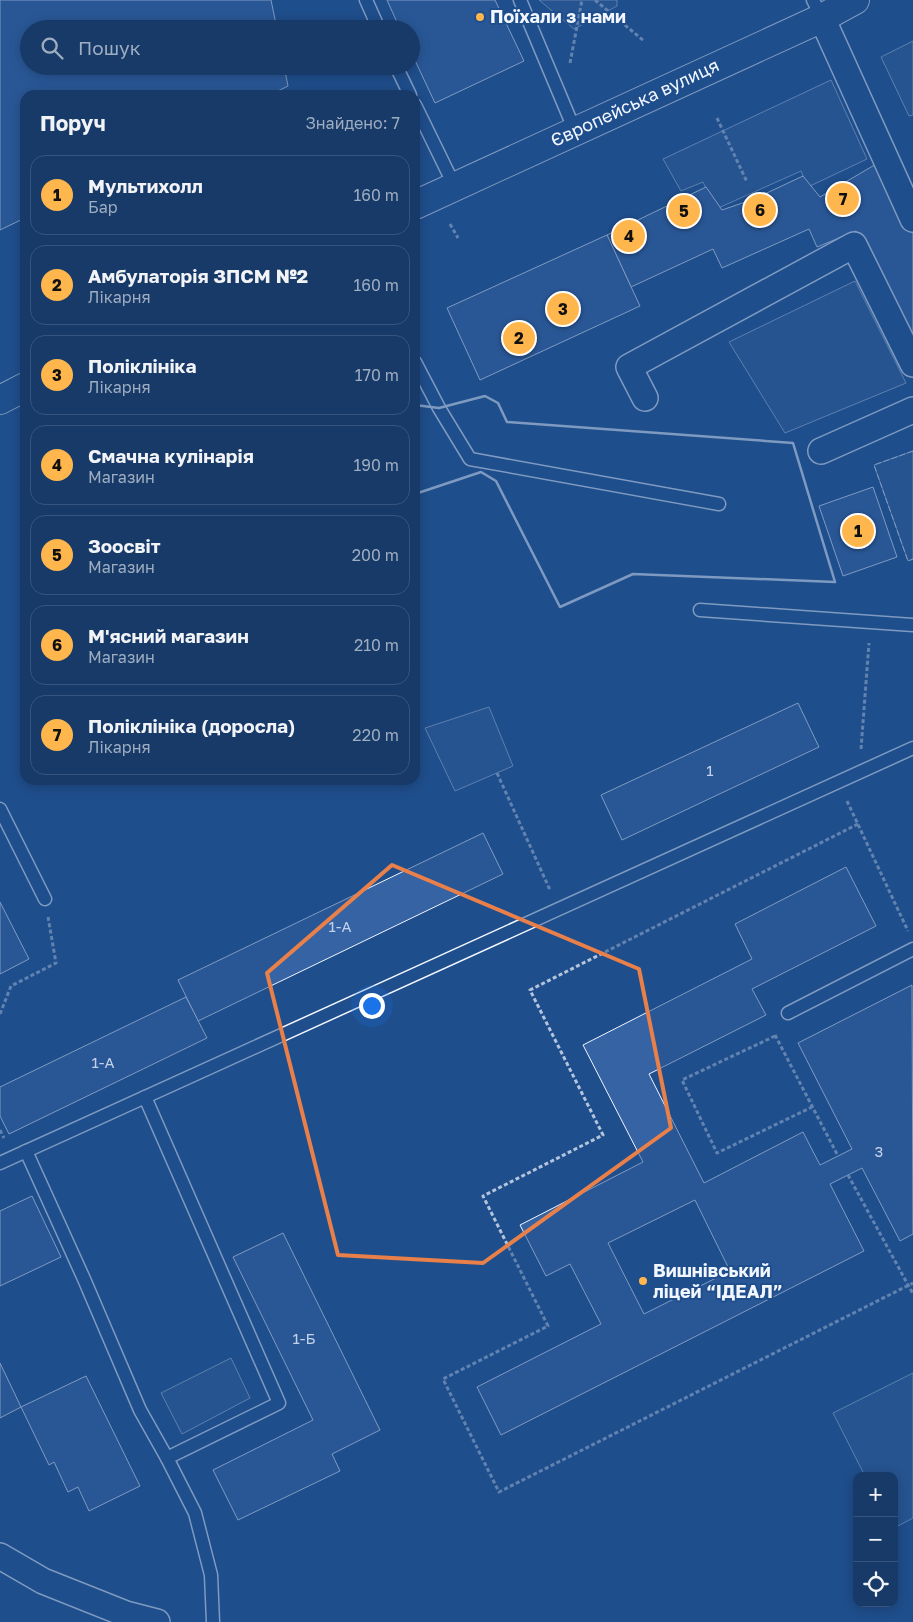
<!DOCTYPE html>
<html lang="uk">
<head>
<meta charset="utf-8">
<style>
	body { margin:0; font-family:"Golos Text",sans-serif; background:#244571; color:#f1f3f6 }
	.controls { position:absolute; right:15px; bottom:15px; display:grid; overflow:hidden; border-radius:10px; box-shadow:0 2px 12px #0003 }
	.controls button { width:45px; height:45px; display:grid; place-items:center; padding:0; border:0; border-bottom:1px solid #36547d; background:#173a69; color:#f1f3f6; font:25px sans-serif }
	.you { position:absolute; left:371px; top:1005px; width:18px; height:18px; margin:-12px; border:4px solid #fff; border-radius:50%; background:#1a73e8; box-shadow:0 0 0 8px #1a73e833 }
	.badge { display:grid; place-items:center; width:32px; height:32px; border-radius:50%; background:#ffb74d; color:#111; font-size:16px; font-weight:700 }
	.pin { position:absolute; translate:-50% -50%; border:2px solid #fff; box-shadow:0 1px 5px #0006 }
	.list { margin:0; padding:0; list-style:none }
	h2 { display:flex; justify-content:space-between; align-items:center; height:65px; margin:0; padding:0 20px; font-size:21px }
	h2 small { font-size:16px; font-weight:400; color:#9eadc0 }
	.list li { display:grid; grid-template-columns:32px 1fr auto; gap:15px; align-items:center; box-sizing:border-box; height:80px; margin:0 10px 10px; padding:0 10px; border:1px solid #36547d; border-radius:15px }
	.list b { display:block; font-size:19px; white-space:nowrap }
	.list p { margin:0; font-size:16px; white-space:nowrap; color:#9eadc0 }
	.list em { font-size:16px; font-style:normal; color:#9eadc0 }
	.icon { flex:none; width:28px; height:28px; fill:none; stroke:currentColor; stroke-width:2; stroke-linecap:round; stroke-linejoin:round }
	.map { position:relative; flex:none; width:913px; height:1622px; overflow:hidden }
	.search { position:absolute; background:#173a69; box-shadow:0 2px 12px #0003; left:20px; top:20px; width:400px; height:55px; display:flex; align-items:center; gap:12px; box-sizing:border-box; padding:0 18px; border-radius:28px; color:#9eadc0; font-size:19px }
	.panel { position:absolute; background:#173a69; box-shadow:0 2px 12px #0003; left:20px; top:90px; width:400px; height:695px; border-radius:15px }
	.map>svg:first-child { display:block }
	.green { fill:#305b95; stroke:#a8bbd7 }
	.building { fill:#3563a3; stroke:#f2f6ff; fill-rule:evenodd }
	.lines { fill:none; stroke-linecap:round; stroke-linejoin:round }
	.service-casing { stroke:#f2f6ff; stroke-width:15 }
	.minor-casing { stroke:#f2f6ff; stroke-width:28 }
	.tertiary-casing { stroke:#f2f6ff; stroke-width:30 }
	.path { stroke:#b3c4dc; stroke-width:3; stroke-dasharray:4 2.5; stroke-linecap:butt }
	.service { stroke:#1f4e8c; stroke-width:12 }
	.minor { stroke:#1f4e8c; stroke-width:25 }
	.tertiary { stroke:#1f4e8c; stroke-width:28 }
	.fence { stroke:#f2f6ff; stroke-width:1; stroke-dasharray:6 2.5; stroke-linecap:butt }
	.wall { stroke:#f2f6ff; stroke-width:2.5 }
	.marked { fill:none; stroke:#ea8049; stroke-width:4; stroke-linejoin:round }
	.poi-dot { fill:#ffb74d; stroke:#1f4e8c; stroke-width:2 }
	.labels { text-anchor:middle; stroke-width:4; stroke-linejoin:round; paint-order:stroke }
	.number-label { font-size:15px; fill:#c3d1e8 }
	.poi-label { font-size:18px; font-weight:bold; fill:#f2f6ff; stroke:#1f4e8c; text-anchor:start }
	.street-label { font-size:18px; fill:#f2f6ff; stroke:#1f4e8c }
</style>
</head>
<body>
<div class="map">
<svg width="913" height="1622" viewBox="0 0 913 1622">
	<rect width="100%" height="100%" fill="#1f4e8c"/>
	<g class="green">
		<path d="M 539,0 L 617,0 L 617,6 L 574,29 Z"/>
		<path d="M 913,41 L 913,115 L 909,116 L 881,57 Z"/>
		<path d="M 831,80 L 867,159 L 808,187 L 801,171 L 716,209 L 703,182 L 681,191 L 663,159 Z"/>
		<path d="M 855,281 L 906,383 L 785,433 L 729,342 Z"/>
		<path d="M 913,451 L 913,559 L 908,561 L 874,465 Z"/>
		<path d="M 489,707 L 513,766 L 455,791 L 425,728 Z"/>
		<path d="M 231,1358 L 250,1398 L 182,1434 L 161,1393 Z"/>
		<path d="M 913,1373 L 913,1518 L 894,1528 L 894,1476 L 865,1476 L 833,1413 Z"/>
	</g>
	<g class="building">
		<path d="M 0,0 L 271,0 L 277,29 L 29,29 L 29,66 L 284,66 L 288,86 L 270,95 L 25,95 L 25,218 L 0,230 Z"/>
		<path d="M 387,0 L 495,0 L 524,61 L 435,103 L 411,52 L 411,29 L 400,29 Z"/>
		<path d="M 883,160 L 913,231 L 913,357 L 856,231 L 817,247 L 809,229 L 722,268 L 713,249 L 631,287 L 607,235 L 706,187 L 722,210 L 754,199 L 803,176 L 820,197 Z"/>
		<path d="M 607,235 L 640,306 L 480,380 L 447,308 Z"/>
		<path d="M 873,487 L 897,557 L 843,576 L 819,506 Z"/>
		<path d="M 798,703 L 819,747 L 622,840 L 601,795 Z"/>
		<path d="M 483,833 L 503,874 L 198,1021 L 178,980 Z"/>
		<path d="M 846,867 L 876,926 L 752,989 L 766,1015 L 649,1074 L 704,1183 L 803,1132 L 820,1165 L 852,1149 L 798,1043 L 912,985 L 913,1234 L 900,1241 L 862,1168 L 830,1184 L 864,1251 L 501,1435 L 477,1387 L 601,1324 L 570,1264 L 546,1276 L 520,1225 L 643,1162 L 583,1045 L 752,959 L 735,924 ZM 695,1200 L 730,1271 L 644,1314 L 608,1243 Z"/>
		<path d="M 0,902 L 29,959 L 0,974 Z"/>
		<path d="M 186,997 L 207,1038 L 9,1134 L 0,1116 L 0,1087 Z"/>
		<path d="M 32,1196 L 61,1257 L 0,1286 L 0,1211 Z"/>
		<path d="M 283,1233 L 380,1430 L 332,1454 L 340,1471 L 238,1520 L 213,1470 L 313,1420 L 233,1257 Z"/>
		<path d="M 0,1363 L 21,1407 L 0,1418 Z"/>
		<path d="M 86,1376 L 140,1486 L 89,1511 L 78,1487 L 68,1492 L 54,1462 L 49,1465 L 21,1407 Z"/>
	</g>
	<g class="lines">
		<defs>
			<g id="service">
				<path d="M 366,0 L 379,29"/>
				<path d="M 520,0 L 575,131"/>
				<path d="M 813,0 L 822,18"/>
				<path d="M 396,66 L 410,95"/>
				<path d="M 415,105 L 455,187"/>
				<path d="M 415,362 L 439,408 L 470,459 L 719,504"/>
				<path d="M 700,610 L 913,625"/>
				<path d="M 0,809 L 45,899"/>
				<path d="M 788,1013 L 913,949"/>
				<path d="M 145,1097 L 279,1403 L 167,1458 L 195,1513 L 211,1575 L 213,1622"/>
				<path d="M 26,1151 L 84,1279 L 140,1410 L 167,1458"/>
				<path d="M 0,1163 L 913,748"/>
			</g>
			<g id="minor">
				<path d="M 822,18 L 913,219"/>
				<path d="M 645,398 L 629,367 L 854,245 L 913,364"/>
				<path d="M 821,451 L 913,410"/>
				<path d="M 0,1556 L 43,1581 L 126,1614 L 157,1622"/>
			</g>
			<g id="tertiary">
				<path d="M 415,205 L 822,18 L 855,0"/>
				<path d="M 0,400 L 25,387"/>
			</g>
		</defs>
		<use href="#service" class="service-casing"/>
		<use href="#minor" class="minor-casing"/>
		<use href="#tertiary" class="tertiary-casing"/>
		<g class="path">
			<path d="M 595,0 L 644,41"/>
			<path d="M 570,63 L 582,0"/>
			<path d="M 717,118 L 747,182"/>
			<path d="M 450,224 L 458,238"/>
			<path d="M 861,749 L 869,643"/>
			<path d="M 497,773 L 550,890"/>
			<path d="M 847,801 L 908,931"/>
			<path d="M 858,824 L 530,990 L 603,1135 L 483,1196 L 548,1326 L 443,1379 L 499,1492 L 913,1283"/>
			<path d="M 0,1014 L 11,986 L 56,963 L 48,917"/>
			<path d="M 775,1035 L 838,1156"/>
			<path d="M 775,1036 L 682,1080 L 717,1153 L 812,1107"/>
			<path d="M 0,1130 L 4,1138"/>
			<path d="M 848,1175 L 913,1294"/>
		</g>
		<use href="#service" class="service"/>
		<use href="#minor" class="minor"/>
		<use href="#tertiary" class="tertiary"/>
		<path class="fence" d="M 913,451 L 874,465 L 908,561 L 913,559"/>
		<path class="wall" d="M 415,405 L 439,408 L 485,396 L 498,403 L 507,422 L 793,443 L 835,582 L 633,574 L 560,607 L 496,481 L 481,472 L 415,494"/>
	</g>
	<path d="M0 0H913V1622H0ZM 392,865 L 639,969 L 671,1128 L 483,1263 L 338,1255 L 267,973 Z" fill="#1f4e8c" fill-opacity=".55" fill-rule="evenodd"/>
	<path class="marked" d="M 392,865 L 639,969 L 671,1128 L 483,1263 L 338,1255 L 267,973 Z"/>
	<g class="poi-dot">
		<circle cx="480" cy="17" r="5"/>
		<circle cx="643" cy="1281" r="5"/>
	</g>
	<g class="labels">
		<g class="number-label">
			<text x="710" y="776">1</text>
			<text x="340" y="932">1-А</text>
			<text x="103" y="1068">1-А</text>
			<text x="879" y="1157">3</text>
			<text x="304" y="1344">1-Б</text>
		</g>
		<g class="poi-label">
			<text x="490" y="23">Поїхали з нами</text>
			<text x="653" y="1277">Вишнівський<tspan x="653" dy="21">ліцей “ІДЕАЛ”</tspan></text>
		</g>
		<g class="street-label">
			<text transform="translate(635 103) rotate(-25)" y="6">Європейська вулиця</text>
		</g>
	</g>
</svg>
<div class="controls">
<button>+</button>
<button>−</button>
<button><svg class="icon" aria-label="locate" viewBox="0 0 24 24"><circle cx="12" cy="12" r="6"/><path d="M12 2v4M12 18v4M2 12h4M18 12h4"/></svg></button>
</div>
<div class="you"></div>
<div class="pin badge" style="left:858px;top:531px">1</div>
<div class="pin badge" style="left:519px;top:338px">2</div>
<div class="pin badge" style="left:563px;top:309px">3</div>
<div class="pin badge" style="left:629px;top:236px">4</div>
<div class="pin badge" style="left:684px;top:211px">5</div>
<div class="pin badge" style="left:760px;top:210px">6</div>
<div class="pin badge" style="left:843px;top:199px">7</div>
<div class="search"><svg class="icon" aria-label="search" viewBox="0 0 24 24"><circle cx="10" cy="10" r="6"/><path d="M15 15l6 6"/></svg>Пошук</div>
<section class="panel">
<h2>Поруч<small>Знайдено: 7</small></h2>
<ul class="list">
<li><span class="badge">1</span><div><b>Мультихолл</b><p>Бар</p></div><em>160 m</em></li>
<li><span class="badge">2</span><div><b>Амбулаторія ЗПСМ №2</b><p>Лікарня</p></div><em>160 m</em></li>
<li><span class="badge">3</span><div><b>Поліклініка</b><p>Лікарня</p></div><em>170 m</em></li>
<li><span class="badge">4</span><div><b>Смачна кулінарія</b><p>Магазин</p></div><em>190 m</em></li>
<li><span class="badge">5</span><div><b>Зоосвіт</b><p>Магазин</p></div><em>200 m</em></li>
<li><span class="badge">6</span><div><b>М'ясний магазин</b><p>Магазин</p></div><em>210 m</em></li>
<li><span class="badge">7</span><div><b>Поліклініка (доросла)</b><p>Лікарня</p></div><em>220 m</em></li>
</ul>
</section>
</div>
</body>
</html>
